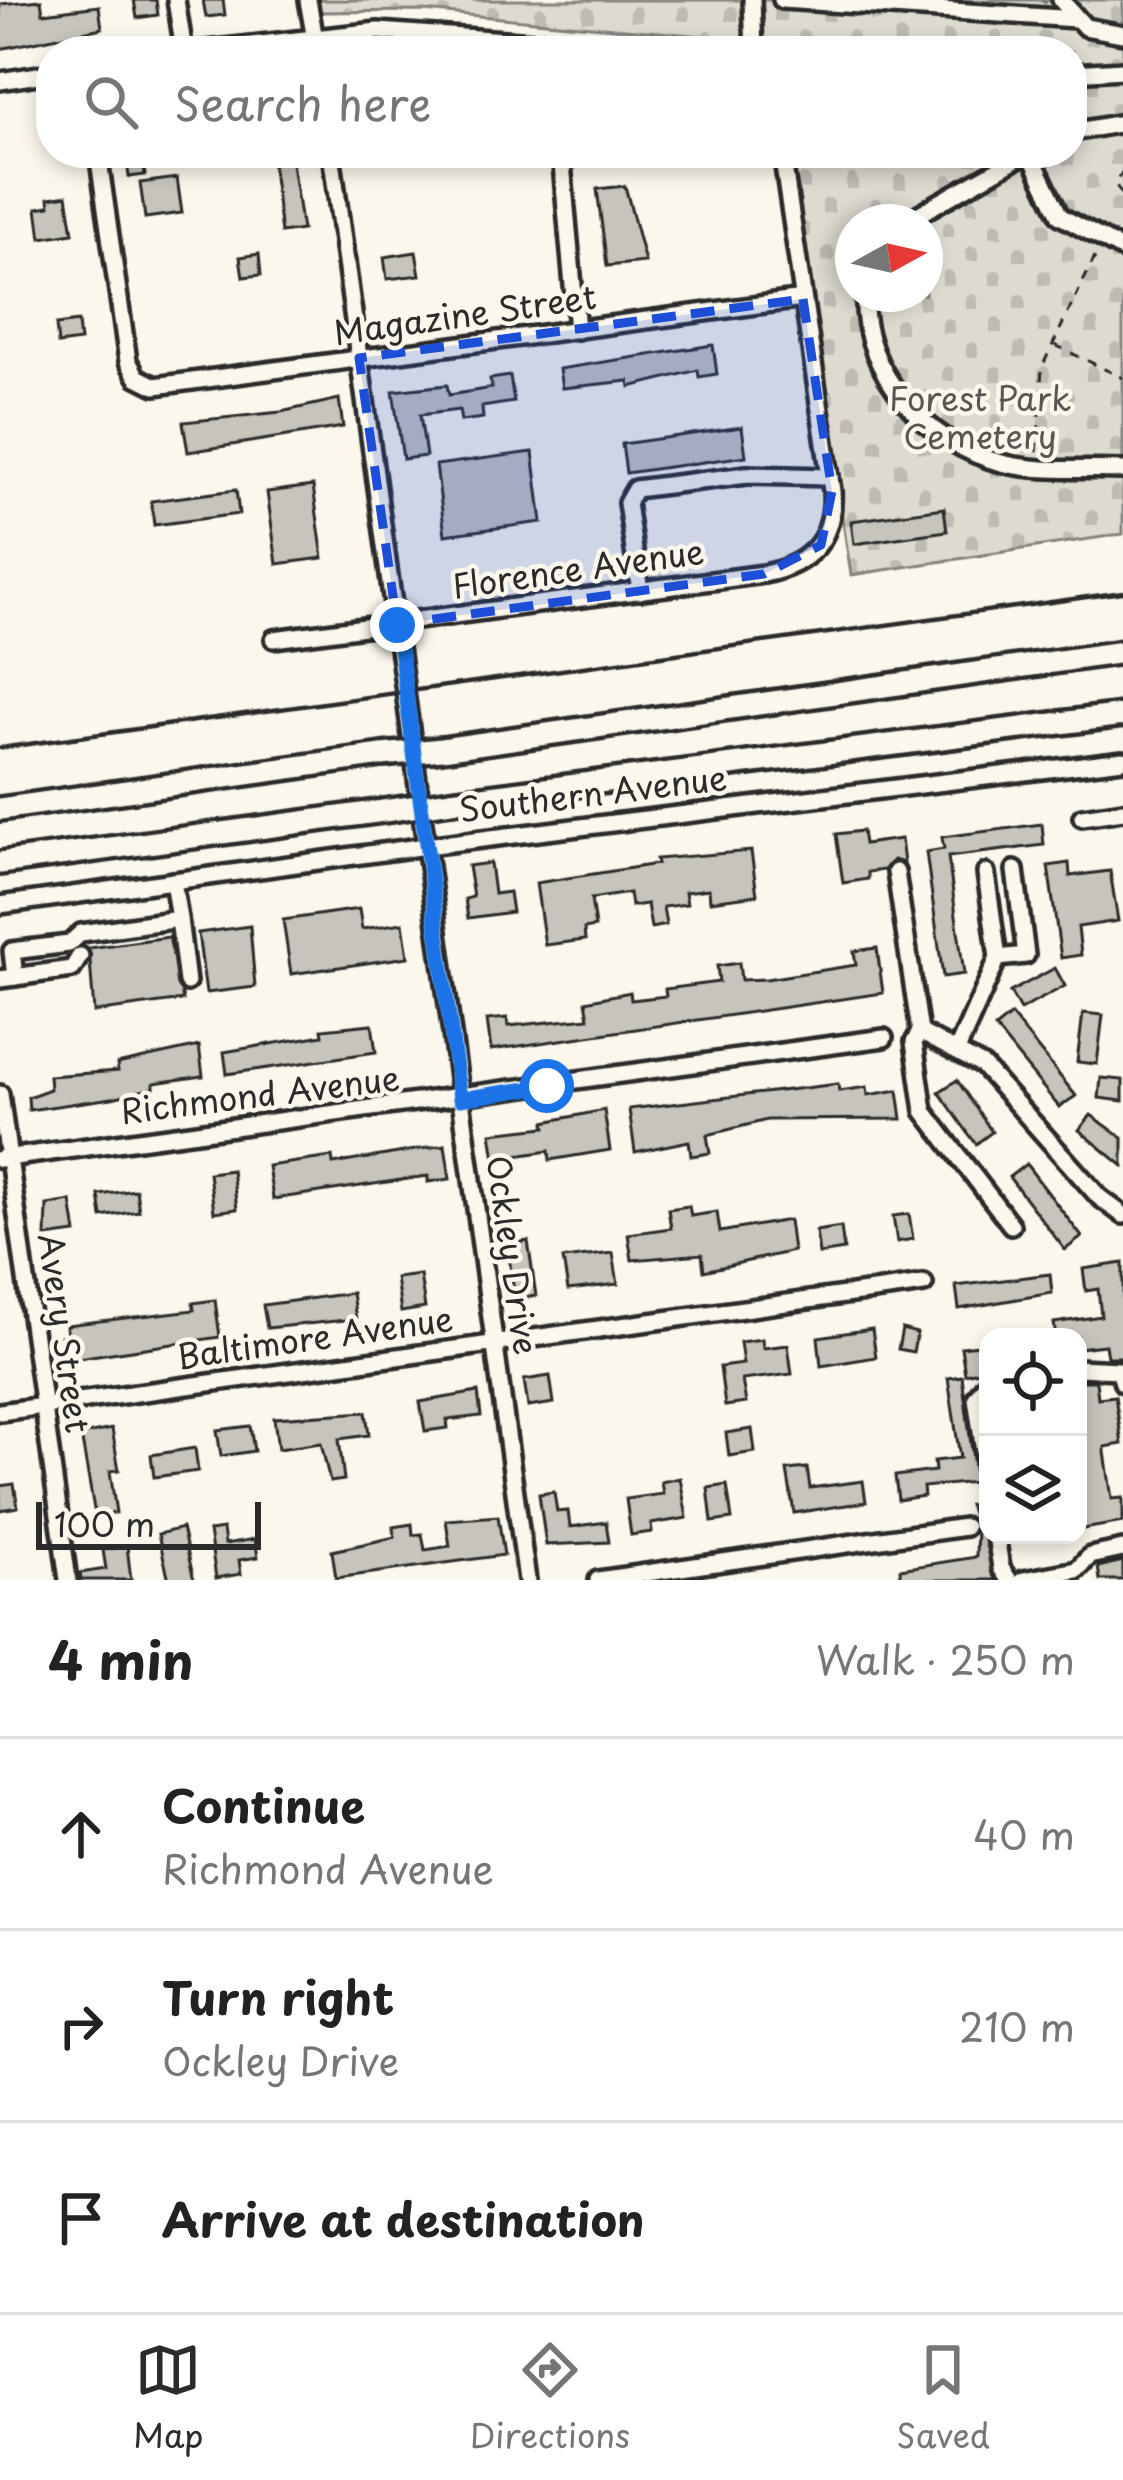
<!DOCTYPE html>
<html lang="en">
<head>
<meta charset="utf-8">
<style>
	body { margin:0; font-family:"Playpen Sans",sans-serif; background:#f2f2f2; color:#222 }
	.controls { position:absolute; right:36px; bottom:36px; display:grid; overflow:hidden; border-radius:24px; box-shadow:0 6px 18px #0003 }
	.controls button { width:108px; height:108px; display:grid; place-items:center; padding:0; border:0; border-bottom:3px solid #e0e0e0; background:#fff; color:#222; font:60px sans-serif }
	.compass { position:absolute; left:835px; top:204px; width:108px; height:108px; border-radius:50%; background:#fff; box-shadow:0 6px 18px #0003; rotate:82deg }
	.scale { position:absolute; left:36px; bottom:30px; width:225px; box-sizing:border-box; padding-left:12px; border:6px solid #2b2b2b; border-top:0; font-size:33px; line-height:42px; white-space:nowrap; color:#2b2b2b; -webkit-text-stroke:9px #fbf7ec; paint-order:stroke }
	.stop { position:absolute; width:36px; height:36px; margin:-27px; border:9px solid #1a73e8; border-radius:50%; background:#fff }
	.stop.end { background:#1a73e8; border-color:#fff; box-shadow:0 3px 12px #0008 }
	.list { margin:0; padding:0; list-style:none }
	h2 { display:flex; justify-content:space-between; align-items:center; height:156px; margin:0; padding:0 48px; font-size:51px }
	h2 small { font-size:39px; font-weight:400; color:#767676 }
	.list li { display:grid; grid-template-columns:78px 1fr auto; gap:36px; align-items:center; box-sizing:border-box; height:192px; padding:0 48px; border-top:3px solid #e0e0e0 }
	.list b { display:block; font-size:45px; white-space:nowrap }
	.list p { margin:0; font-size:39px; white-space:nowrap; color:#767676 }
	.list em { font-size:39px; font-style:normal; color:#767676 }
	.icon { flex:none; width:66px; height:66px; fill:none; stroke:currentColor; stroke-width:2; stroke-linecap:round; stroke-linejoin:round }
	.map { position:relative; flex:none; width:1123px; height:1580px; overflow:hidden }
	.search { position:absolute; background:#fff; box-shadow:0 6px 18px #0003; left:36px; right:36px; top:36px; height:132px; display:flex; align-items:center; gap:30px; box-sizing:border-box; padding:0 42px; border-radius:48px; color:#767676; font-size:45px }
	.sheet { height:732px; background:#fff }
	nav { display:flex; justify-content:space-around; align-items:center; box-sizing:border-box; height:168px; border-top:3px solid #e0e0e0; background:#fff; font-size:33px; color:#767676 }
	nav a { display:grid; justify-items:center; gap:6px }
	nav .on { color:#2b2b2b }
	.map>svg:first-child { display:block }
	.cemetery { fill:url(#cemetery-stones); stroke:#84827e; stroke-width:3; fill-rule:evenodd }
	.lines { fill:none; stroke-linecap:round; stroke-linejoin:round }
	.stream { stroke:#7b7a75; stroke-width:4.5 }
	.building { fill:#c7c4bc; stroke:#2b2b2b; stroke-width:3 }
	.minor-casing { stroke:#2b2b2b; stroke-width:24 }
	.highway-casing { stroke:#2b2b2b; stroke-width:30 }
	.path { stroke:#2b2b2b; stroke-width:3; stroke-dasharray:9 9; stroke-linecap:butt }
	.minor { stroke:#fbf7ec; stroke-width:15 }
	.highway { stroke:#fbf7ec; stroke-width:21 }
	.rail { stroke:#2b2b2b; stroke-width:4.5 }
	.highway-bridge-casing { stroke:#2b2b2b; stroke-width:30; stroke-linecap:butt }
	.highway-bridge { stroke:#fbf7ec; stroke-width:21 }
	.route { stroke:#1a73e8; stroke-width:15 }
	.marked { fill:#1d4ed8; fill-opacity:0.2; stroke:#1d4ed8; stroke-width:9; stroke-dasharray:24 15; stroke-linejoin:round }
	.labels { text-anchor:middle; stroke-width:9; stroke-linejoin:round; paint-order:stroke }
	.street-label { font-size:33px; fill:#2b2b2b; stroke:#fbf7ec }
	.park-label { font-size:33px; fill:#585754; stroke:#fbf7ec }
</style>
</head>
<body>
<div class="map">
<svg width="1123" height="1580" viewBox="0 0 1123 1580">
	<defs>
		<pattern id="cemetery-stones" width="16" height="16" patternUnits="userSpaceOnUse" patternTransform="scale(3)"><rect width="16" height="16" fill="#dddad0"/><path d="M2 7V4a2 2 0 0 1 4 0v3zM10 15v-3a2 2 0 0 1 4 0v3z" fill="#bebbb3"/></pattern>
	</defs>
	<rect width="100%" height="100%" fill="#fbf7ec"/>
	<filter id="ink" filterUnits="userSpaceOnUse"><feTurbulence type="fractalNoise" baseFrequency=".00833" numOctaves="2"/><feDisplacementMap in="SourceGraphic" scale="24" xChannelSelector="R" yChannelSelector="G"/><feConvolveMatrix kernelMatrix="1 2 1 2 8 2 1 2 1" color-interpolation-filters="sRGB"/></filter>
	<g filter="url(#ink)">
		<path class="cemetery" d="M 318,0 L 1123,0 L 1123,534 L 851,575 L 787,153 L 1072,153 L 1072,51 L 772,51 L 770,42 L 423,11 L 320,12 ZM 853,222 L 925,222 L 925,294 L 853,294 Z"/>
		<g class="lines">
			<path class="stream" d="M 1043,0 L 1045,2"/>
		</g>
		<g class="building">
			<path d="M 41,0 L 43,13 L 99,6 L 102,28 L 0,49 L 0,4 Z"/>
			<path d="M 134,0 L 156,0 L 158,15 L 137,18 Z"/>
			<path d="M 203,0 L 223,0 L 225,15 L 206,17 Z"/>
			<path d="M 126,153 L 142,153 L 145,175 L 129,177 Z"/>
			<path d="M 291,157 L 302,230 L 281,233 L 272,160 Z"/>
			<path d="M 177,178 L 182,213 L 145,218 L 140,183 Z"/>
			<path d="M 625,186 L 645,262 L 607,266 L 597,189 Z"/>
			<path d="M 67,195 L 73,233 L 41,238 L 37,208 L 50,206 L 49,198 Z"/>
			<path d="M 416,252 L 420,275 L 387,279 L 384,257 Z"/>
			<path d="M 259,254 L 261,275 L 243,277 L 240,257 Z"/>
			<path d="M 78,322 L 80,341 L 58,344 L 56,325 Z"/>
			<path d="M 713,345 L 717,374 L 699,377 L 698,370 L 630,387 L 629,381 L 562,388 L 559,369 Z"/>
			<path d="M 510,376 L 514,402 L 482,407 L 483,418 L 461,421 L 459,410 L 420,415 L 426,456 L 403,459 L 393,391 L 447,385 L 449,395 L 492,388 L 490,379 Z"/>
			<path d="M 339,399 L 343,427 L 188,452 L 183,422 L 281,412 Z"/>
			<path d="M 742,427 L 746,456 L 626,473 L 622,444 Z"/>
			<path d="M 533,452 L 542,522 L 445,535 L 436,465 Z"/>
			<path d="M 313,486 L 323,558 L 277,564 L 267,492 Z"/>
			<path d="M 236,490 L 239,514 L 154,525 L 151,501 Z"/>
			<path d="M 944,508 L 947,531 L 854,544 L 851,521 Z"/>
			<path d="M 1042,824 L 1044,845 L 948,857 L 964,974 L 943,977 L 926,852 L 944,849 L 942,837 Z"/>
			<path d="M 862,831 L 864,844 L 901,839 L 904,863 L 893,860 L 884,870 L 868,872 L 868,879 L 843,883 L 836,834 Z"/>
			<path d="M 751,851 L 757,895 L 710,901 L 709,889 L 685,892 L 687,904 L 663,907 L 666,925 L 651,928 L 647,904 L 631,906 L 629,893 L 591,899 L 595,927 L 584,929 L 585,940 L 545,945 L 536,883 L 657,864 L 656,859 Z"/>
			<path d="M 490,863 L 494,894 L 509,892 L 512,912 L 468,918 L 465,899 L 473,897 L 468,866 Z"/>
			<path d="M 1069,863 L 1070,876 L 1110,871 L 1118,921 L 1078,927 L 1081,955 L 1061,958 L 1048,866 Z"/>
			<path d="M 359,909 L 362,929 L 403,923 L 408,957 L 291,974 L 283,920 Z"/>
			<path d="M 250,926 L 255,987 L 206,993 L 198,933 Z"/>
			<path d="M 169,937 L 183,1000 L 94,1012 L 89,948 Z"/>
			<path d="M 877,948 L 883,993 L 491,1050 L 487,1020 L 507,1018 L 508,1026 L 589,1018 L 586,1001 L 630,992 L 631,1000 L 666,996 L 665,989 L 719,982 L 717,966 L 739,963 L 741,980 L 766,979 L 856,965 L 854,951 Z"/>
			<path d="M 1055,968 L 1065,986 L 1020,1010 L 1010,992 Z"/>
			<path d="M 1083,1013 L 1103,1015 L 1097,1064 L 1077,1062 Z"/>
			<path d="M 1011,1015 L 1076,1096 L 1059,1107 L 995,1028 Z"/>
			<path d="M 372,1024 L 376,1052 L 227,1074 L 224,1052 L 323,1035 L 322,1029 Z"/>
			<path d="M 199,1046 L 203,1076 L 154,1083 L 154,1088 L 112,1098 L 29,1110 L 28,1097 L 50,1089 L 49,1076 L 118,1071 L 117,1064 Z"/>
			<path d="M 1101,1078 L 1123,1080 L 1123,1101 L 1099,1098 Z"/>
			<path d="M 957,1080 L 992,1132 L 976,1144 L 939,1092 Z"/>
			<path d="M 838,1084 L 839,1091 L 867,1087 L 868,1095 L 898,1090 L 902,1119 L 767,1120 L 707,1135 L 710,1153 L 691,1156 L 689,1141 L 635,1152 L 629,1109 Z"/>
			<path d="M 604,1110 L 610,1150 L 550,1160 L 549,1151 L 495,1159 L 491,1133 L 546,1127 L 545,1122 Z"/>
			<path d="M 1091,1115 L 1123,1138 L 1123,1166 L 1079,1130 Z"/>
			<path d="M 445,1145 L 450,1179 L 428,1182 L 428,1176 L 273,1199 L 268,1166 L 332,1157 L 333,1164 Z"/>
			<path d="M 1026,1164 L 1082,1237 L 1065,1250 L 1009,1177 Z"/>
			<path d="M 232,1170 L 237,1209 L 214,1212 L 209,1173 Z"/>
			<path d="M 136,1190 L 139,1211 L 102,1217 L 99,1195 Z"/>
			<path d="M 71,1201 L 76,1233 L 46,1237 L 47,1205 Z"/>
			<path d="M 689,1206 L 691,1216 L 717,1212 L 720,1232 L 789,1220 L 793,1251 L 704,1271 L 702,1254 L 632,1260 L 628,1234 L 671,1228 L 668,1209 Z"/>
			<path d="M 909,1214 L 913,1239 L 897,1242 L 893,1216 Z"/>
			<path d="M 841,1227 L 844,1250 L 819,1254 L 816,1231 Z"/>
			<path d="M 528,1241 L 536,1296 L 515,1299 L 509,1257 L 518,1255 L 516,1243 Z"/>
			<path d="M 613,1253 L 618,1284 L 568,1290 L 563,1259 Z"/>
			<path d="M 1123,1263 L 1123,1357 L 1107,1357 L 1105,1345 L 1078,1348 L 1078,1337 L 1056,1337 L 1054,1323 L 1101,1316 L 1098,1289 L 1086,1291 L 1083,1269 Z"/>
			<path d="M 1050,1274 L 1052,1293 L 959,1309 L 956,1286 Z"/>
			<path d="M 420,1275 L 425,1308 L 401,1312 L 396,1278 Z"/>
			<path d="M 352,1293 L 356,1319 L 267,1328 L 263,1305 Z"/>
			<path d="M 215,1300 L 220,1337 L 64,1360 L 61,1336 L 67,1336 L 66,1325 L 194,1310 L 193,1303 Z"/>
			<path d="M 872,1329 L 876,1357 L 821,1366 L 818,1337 Z"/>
			<path d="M 902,1329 L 917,1333 L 913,1352 L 898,1349 Z"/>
			<path d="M 762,1339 L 763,1348 L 788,1345 L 792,1374 L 742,1380 L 746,1403 L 725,1406 L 720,1367 L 743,1364 L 740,1342 Z"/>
			<path d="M 988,1344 L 988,1369 L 965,1374 L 961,1347 Z"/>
			<path d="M 550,1376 L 554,1403 L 528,1407 L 524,1380 Z"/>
			<path d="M 962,1376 L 976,1482 L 923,1487 L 924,1496 L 898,1500 L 895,1476 L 935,1471 L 934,1461 L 960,1458 L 948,1378 Z"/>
			<path d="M 1078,1381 L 1096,1381 L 1098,1398 L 1115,1396 L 1122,1444 L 1105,1447 L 1105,1452 L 1112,1499 L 1123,1498 L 1123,1522 L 1078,1530 L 1078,1503 L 1083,1502 Z"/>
			<path d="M 478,1392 L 481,1416 L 447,1420 L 448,1428 L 425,1431 L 420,1402 Z"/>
			<path d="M 366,1412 L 369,1435 L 339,1439 L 344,1480 L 330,1482 L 321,1443 L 278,1449 L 274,1418 Z"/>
			<path d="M 250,1426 L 254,1451 L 221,1456 L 217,1430 Z"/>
			<path d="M 112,1429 L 119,1470 L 110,1471 L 116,1513 L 95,1515 L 81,1435 Z"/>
			<path d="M 752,1429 L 755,1452 L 729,1456 L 726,1433 Z"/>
			<path d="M 195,1448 L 198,1471 L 154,1477 L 151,1455 Z"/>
			<path d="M 807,1468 L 810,1488 L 863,1481 L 866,1502 L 794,1513 L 787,1470 Z"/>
			<path d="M 680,1478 L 687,1518 L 651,1524 L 652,1532 L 631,1535 L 626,1499 L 663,1494 L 661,1482 Z"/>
			<path d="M 14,1484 L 18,1507 L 0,1510 L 0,1486 Z"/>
			<path d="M 727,1485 L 732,1519 L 712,1522 L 708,1488 Z"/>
			<path d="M 554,1492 L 557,1512 L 568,1511 L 570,1527 L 606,1522 L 609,1542 L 546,1545 L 539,1494 Z"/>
			<path d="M 984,1503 L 984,1537 L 995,1580 L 901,1580 L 900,1569 L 976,1557 L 977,1526 L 969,1505 Z"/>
			<path d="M 498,1516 L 504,1555 L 336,1578 L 332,1551 L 395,1537 L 393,1527 L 412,1524 L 413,1535 L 422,1534 L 425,1550 L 450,1546 L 446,1520 Z"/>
			<path d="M 182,1528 L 194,1580 L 169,1580 L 158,1534 Z"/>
			<path d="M 223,1529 L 225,1544 L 255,1539 L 258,1557 L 239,1560 L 241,1574 L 216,1578 L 209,1531 Z"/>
			<path d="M 127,1546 L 131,1580 L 81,1580 L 80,1573 L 106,1569 L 103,1550 Z"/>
			<path d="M 1123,1561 L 1123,1580 L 1100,1580 L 1098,1567 Z"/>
		</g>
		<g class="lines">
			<defs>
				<g id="minor">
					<path d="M 176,0 L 184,51"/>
					<path d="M 308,0 L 317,51"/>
					<path d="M 752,0 L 754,51"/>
					<path d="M 782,0 L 1076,19"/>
					<path d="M 1061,0 L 1085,27 L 1123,34"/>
					<path d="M 197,51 L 378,31 L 662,51"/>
					<path d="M 1072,73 L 1123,70"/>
					<path d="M 0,81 L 51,73"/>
					<path d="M 1072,132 L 1123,123"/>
					<path d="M 98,153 L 128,361 L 137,377 L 155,386 L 803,299"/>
					<path d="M 331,153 L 527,1580"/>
					<path d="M 561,153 L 577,330"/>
					<path d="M 1030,153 L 1060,216 L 1123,250"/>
					<path d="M 905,222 L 1027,153"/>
					<path d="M 865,294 C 860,371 929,446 1002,463 C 1040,473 1084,468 1123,470"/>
					<path d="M 640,591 L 627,503 L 635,489 L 747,475 L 830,477"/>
					<path d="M 274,639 L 764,574 C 810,565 835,539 832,491 L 782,153"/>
					<path d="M 1082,817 L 1123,811"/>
					<path d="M 896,872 L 920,1032 L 914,1042 L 924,1111 L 1011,1225"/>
					<path d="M 986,873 L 998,958"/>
					<path d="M 0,905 L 426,846 L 1123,760"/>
					<path d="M 179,919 L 187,982"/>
					<path d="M 15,977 L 12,951 L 69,944 L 81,933 L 179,919 L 173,881"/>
					<path d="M 0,979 L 72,969 L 80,956"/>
					<path d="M 920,1032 L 983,1066 L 1099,1197 L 1123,1215"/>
					<path d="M 958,1048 L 998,958 L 1026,955 L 1015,870"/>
					<path d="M 0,1094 L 68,1580"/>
					<path d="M 0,1159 L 884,1038"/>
					<path d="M 1078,1368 L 1119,1370 L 1123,1383"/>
					<path d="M 988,1381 L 976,1398 L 988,1479"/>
					<path d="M 0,1412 L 924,1284"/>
					<path d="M 996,1535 L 1001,1568 L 1009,1580"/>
					<path d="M 598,1580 L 965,1527"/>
					<path d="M 1023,1580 L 1077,1570 L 1090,1556 L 1123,1549"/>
				</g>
				<g id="highway">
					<path d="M 442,749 L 1123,652"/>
					<path d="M 451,801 L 1123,715"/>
					<path d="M 0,809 L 382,755"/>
					<path d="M 0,863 L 391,810"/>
				</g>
			</defs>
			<use href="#minor" class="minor-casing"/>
			<use href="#highway" class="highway-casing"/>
			<g class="path">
				<path d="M 1123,171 L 1115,183 L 1123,198"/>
				<path d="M 1055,345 L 1123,378"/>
				<path d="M 1037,452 L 1042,367 L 1097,253"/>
			</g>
			<use href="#minor" class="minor"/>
			<use href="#highway" class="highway"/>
			<path class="rail" d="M 0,748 L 1123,592"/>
			<defs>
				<g id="highway-bridge">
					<path d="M 382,755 L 442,749"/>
					<path d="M 391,810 L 451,801"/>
				</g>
			</defs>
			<use href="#highway-bridge" class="highway-bridge-casing"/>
			<use href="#highway-bridge" class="highway-bridge"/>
		</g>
	</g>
	<g class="lines" filter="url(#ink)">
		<path class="route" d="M 397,625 L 460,1099 L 547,1086"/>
	</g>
	<path class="marked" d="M 803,299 L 832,491 L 821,545 L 764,574 L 397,624 L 359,358 Z"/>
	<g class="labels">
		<g class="street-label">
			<text transform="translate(465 315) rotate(-8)" y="12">Magazine Street</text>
			<text transform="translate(578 569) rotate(-8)" y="12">Florence Avenue</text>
			<text transform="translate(593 794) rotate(-7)" y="12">Southern Avenue</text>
			<text transform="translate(260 1095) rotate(-7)" y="12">Richmond Avenue</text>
			<text transform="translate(512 1255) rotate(82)" y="12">Ockley Drive</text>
			<text transform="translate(64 1333) rotate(82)" y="12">Avery Street</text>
			<text transform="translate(315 1338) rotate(-8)" y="12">Baltimore Avenue</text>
		</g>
		<g class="park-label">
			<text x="980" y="411">Forest Park<tspan x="980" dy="38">Cemetery</tspan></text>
		</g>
	</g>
</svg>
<div class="controls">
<button><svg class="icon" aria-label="locate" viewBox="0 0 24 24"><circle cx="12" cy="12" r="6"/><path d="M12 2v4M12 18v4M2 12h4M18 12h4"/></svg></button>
<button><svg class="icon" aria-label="layers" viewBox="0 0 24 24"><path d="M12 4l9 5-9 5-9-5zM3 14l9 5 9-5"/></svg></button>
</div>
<svg class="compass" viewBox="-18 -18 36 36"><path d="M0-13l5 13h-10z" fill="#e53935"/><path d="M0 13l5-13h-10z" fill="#767676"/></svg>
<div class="scale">100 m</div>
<div class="stop" style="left:547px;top:1086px"></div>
<div class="stop end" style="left:397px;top:625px"></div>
<div class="search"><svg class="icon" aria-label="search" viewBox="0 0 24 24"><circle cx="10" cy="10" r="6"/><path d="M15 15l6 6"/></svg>Search here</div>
</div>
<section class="sheet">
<h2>4 min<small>Walk · 250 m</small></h2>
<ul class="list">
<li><svg class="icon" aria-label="ahead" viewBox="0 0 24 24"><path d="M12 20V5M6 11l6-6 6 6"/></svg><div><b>Continue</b><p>Richmond Avenue</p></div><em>40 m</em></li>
<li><svg class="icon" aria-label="right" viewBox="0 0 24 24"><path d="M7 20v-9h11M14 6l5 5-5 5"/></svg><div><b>Turn right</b><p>Ockley Drive</p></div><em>210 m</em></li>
<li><svg class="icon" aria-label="arrive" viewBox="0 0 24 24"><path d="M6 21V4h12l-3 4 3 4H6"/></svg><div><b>Arrive at destination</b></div></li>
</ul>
</section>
<nav>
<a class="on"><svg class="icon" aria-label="map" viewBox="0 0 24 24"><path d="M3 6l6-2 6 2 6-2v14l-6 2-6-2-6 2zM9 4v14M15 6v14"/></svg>Map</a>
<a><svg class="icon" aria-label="directions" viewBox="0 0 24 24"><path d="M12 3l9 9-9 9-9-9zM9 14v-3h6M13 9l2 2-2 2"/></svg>Directions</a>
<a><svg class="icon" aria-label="saved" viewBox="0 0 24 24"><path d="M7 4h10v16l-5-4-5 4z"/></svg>Saved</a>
</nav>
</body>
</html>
